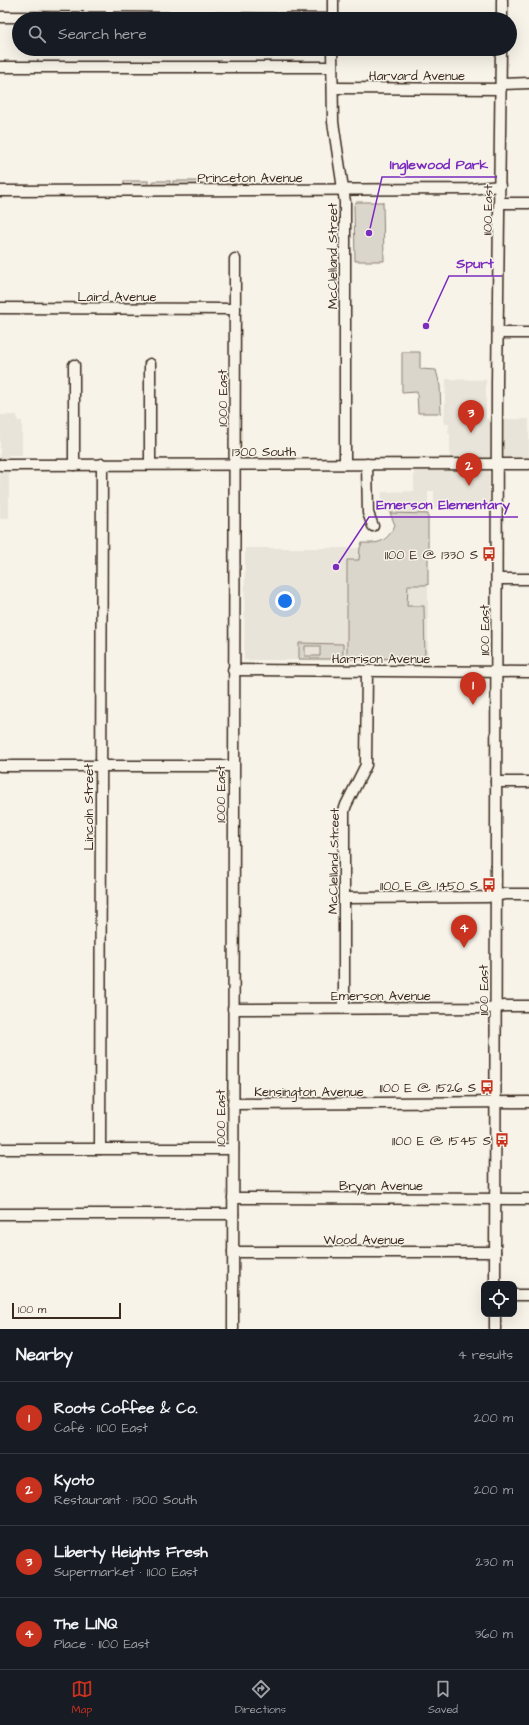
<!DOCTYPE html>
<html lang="en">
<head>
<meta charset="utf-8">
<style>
	body { margin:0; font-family:"Architects Daughter",sans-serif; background:#242831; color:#f1f3f6 }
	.controls { position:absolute; right:12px; bottom:12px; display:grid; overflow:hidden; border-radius:8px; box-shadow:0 4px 16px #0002 }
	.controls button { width:36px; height:36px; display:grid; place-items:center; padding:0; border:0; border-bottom:1px solid #363941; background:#171b24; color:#f1f3f6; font:20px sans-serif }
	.scale { position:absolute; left:12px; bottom:10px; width:109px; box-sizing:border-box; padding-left:4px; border:2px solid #3b2a1e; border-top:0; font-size:11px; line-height:14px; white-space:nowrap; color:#3b2a1e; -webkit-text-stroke:3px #f7f3e8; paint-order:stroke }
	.you { position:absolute; left:285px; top:601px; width:14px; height:14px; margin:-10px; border:3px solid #fff; border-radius:50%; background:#1a73e8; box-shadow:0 0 0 6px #1a73e833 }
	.badge { display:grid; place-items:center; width:26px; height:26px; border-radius:50%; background:#c8321e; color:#fff; font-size:13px; font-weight:700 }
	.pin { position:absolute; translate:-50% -33px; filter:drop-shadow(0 1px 2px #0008) }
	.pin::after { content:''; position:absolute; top:21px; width:14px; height:12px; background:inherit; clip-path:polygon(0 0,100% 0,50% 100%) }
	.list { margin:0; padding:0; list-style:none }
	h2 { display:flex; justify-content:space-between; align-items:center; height:52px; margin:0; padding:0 16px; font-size:17px }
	h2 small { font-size:13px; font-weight:400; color:#9ea1a6 }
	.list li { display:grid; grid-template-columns:26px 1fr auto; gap:12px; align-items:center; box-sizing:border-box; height:72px; padding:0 16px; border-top:1px solid #363941 }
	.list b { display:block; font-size:15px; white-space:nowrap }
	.list p { margin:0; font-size:13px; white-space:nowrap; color:#9ea1a6 }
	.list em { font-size:13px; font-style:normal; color:#9ea1a6 }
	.icon { flex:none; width:22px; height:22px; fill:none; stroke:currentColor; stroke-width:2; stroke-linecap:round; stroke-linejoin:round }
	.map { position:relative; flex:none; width:529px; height:1329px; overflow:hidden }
	.search { position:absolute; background:#171b24; box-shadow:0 4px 16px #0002; left:12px; right:12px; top:12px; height:44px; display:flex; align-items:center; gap:10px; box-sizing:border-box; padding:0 14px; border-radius:22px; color:#9ea1a6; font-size:15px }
	.sheet { height:340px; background:#171b24 }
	nav { display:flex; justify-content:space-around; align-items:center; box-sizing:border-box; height:56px; border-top:1px solid #363941; background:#171b24; font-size:11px; color:#9ea1a6 }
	nav a { display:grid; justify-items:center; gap:2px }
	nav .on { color:#c8321e }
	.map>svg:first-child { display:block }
	.built { fill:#e9e4d9 }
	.green { fill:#dbd6cb; stroke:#8b8074; fill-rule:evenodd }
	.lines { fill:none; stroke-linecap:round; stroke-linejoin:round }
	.stream { stroke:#84786c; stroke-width:2 }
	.minor-casing { stroke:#3b2a1e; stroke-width:13 }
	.minor { stroke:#f7f3e8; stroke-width:10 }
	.labels { text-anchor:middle; stroke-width:3; stroke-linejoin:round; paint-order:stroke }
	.street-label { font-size:13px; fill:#3b2a1e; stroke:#f7f3e8 }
	.poi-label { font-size:13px; fill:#3b2a1e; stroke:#f7f3e8; text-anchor:end }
	.leader { fill:none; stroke:#7b2cbf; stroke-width:1.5 }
	.callout-dot { fill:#7b2cbf; stroke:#f7f3e8; stroke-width:1.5 }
	.callout-label { font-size:14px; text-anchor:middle; font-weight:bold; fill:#7b2cbf; stroke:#f7f3e8; stroke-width:3; stroke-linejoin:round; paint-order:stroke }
</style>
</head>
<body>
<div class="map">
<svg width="529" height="1329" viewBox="0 0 529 1329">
	<rect width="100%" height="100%" fill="#f7f3e8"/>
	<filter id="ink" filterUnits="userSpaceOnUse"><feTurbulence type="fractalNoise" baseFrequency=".025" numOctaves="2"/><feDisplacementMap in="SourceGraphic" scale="8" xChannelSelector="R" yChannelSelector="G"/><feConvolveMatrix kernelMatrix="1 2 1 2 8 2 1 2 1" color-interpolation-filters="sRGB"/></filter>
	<g filter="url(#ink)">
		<g class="built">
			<path d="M 446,379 L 486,380 L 486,419 L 529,419 L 529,457 L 489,458 L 489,508 L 434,508 L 434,491 L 428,491 L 428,661 L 244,660 L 245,548 L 359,548 L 362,543 L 383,541 L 391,534 L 395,525 L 390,513 L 381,505 L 382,492 L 419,491 L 414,491 L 414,471 L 450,471 L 450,434 L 448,433 L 449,424 L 444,424 Z"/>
			<path d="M 0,415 L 17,415 L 18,421 L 22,421 L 22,455 L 9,455 L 9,518 L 0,519 Z"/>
		</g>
		<g class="green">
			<rect x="124" y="181" width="24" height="5"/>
			<rect x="153" y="181" width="17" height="5"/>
			<rect x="173" y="181" width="27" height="5"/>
			<path d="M 356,202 L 383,202 L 384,261 L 355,261 L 354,205 Z"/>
			<path d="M 402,352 L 420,352 L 420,369 L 436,370 L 440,386 L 441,413 L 418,413 L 417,392 L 402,393 Z"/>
			<path d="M 390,513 L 428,514 L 428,585 L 408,585 L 407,606 L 424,606 L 425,658 L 347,659 L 347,560 L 359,560 L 360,548 L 362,543 C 379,544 387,542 395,525 Z"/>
			<path d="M 299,643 L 343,644 L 343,659 L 299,659 ZM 305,646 L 320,646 L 320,656 L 305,656 Z"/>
		</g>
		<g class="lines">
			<path class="stream" d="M 355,49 L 425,50 L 446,49"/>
			<defs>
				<g id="minor">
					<path d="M 333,0 L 333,19"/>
					<path d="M 0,17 L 333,19"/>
					<path d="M 502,19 L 502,0"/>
					<path d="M 332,49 L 333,122 L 345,202 L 345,464"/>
					<path d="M 0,67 L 332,67"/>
					<path d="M 501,84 L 529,83"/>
					<path d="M 333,88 L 501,89"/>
					<path d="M 0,191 L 470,189 L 500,186"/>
					<path d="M 500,203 L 529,203"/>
					<path d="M 0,308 L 235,309"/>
					<path d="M 498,333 L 529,333"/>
					<path d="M 150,364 L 150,464"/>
					<path d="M 74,365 L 74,465"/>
					<path d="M 367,464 L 368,513 L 373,526"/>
					<path d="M 0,465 L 529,464"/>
					<path d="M 497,579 L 529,579"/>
					<path d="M 233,670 L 529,672"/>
					<path d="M 0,766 L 233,766"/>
					<path d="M 496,782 L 529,782"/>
					<path d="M 344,898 L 487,897 L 505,894 L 529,894"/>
					<path d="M 344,1008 L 344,811 L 346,805 L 366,765 L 367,671"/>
					<path d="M 233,1009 L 487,1008 L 505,1006 L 529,1006"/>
					<path d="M 233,1104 L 529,1102"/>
					<path d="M 0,1149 L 233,1149"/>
					<path d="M 100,1149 L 102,464"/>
					<path d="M 233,1198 L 529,1199"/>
					<path d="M 0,1214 L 233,1214"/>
					<path d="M 233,1252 L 495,1252"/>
					<path d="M 495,1284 L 497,382 L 501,49"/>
					<path d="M 514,1295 L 529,1295"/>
					<path d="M 495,1314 L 495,1329"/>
					<path d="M 233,1329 L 235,259"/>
				</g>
			</defs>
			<use href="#minor" class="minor-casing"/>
			<use href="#minor" class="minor"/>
		</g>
	</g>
	<defs>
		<symbol id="bus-bare" viewBox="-9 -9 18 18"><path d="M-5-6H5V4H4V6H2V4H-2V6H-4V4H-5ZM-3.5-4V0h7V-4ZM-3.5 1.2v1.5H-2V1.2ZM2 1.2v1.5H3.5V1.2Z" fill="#c8321e" stroke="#f7f3e8" stroke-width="2.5" paint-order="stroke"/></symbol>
	</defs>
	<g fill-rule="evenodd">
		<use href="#bus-bare" x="479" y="544" width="20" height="20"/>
		<use href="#bus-bare" x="479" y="875" width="20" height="20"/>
		<use href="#bus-bare" x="477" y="1077" width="20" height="20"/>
		<use href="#bus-bare" x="492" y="1130" width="20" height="20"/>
	</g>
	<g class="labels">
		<g class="street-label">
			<text x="417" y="80">Harvard Avenue</text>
			<text x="250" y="182">Princeton Avenue</text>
			<text transform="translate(487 210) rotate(-89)" y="5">1100 East</text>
			<text transform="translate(332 256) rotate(-90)" y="5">McClelland Street</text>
			<text x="117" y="301">Laird Avenue</text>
			<text transform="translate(222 398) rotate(-90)" y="5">1000 East</text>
			<text x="264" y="456">1300 South</text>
			<text transform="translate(484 630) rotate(-90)" y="5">1100 East</text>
			<text x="381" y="663">Harrison Avenue</text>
			<text transform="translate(220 794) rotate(-90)" y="5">1000 East</text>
			<text transform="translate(88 807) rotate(-90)" y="5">Lincoln Street</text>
			<text transform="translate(333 861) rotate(-89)" y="5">McClelland Street</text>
			<text transform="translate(483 990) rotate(-90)" y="5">1100 East</text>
			<text x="381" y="1000">Emerson Avenue</text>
			<text x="309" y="1096">Kensington Avenue</text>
			<text transform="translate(220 1118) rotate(-90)" y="5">1000 East</text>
			<text x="381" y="1190">Bryan Avenue</text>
			<text x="364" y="1244">Wood Avenue</text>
		</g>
		<g class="poi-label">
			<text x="478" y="559">1100 E @ 1330 S</text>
			<text x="478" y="890">1100 E @ 1450 S</text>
			<text x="476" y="1092">1100 E @ 1526 S</text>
			<text x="491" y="1145">1100 E @ 1545 S</text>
		</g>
	</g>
	<path class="leader" d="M369 233L382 177H497M426 326L449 276H502M336 567L369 517H518"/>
	<g class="callout-dot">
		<circle cx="369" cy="233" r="4"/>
		<circle cx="426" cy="326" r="4"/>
		<circle cx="336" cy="567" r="4"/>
	</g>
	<g class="callout-label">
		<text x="439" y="169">Inglewood Park</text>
		<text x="475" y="268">Spurt</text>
		<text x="443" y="509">Emerson Elementary</text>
	</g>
</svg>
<div class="controls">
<button><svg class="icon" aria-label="locate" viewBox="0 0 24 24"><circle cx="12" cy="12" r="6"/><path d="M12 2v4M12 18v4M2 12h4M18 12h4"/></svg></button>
</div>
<div class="scale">100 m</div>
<div class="you"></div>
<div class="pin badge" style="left:473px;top:705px">1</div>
<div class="pin badge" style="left:469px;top:486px">2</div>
<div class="pin badge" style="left:471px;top:433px">3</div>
<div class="pin badge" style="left:464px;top:948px">4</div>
<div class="search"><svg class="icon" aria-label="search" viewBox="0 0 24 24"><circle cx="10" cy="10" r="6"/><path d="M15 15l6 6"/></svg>Search here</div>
</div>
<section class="sheet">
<h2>Nearby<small>4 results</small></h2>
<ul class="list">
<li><span class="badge">1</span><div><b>Roots Coffee &amp; Co.</b><p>Café · 1100 East</p></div><em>200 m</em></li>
<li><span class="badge">2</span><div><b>Kyoto</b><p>Restaurant · 1300 South</p></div><em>200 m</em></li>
<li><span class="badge">3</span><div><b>Liberty Heights Fresh</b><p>Supermarket · 1100 East</p></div><em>230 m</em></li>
<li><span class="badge">4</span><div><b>The LINQ</b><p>Place · 1100 East</p></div><em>360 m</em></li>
</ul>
</section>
<nav>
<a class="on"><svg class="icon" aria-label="map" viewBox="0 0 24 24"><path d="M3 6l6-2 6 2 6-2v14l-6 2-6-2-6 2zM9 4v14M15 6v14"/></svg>Map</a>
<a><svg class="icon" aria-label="directions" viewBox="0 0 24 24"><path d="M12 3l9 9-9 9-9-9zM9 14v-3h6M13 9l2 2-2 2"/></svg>Directions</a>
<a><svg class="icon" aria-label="saved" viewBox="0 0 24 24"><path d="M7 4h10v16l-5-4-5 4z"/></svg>Saved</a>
</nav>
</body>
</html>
